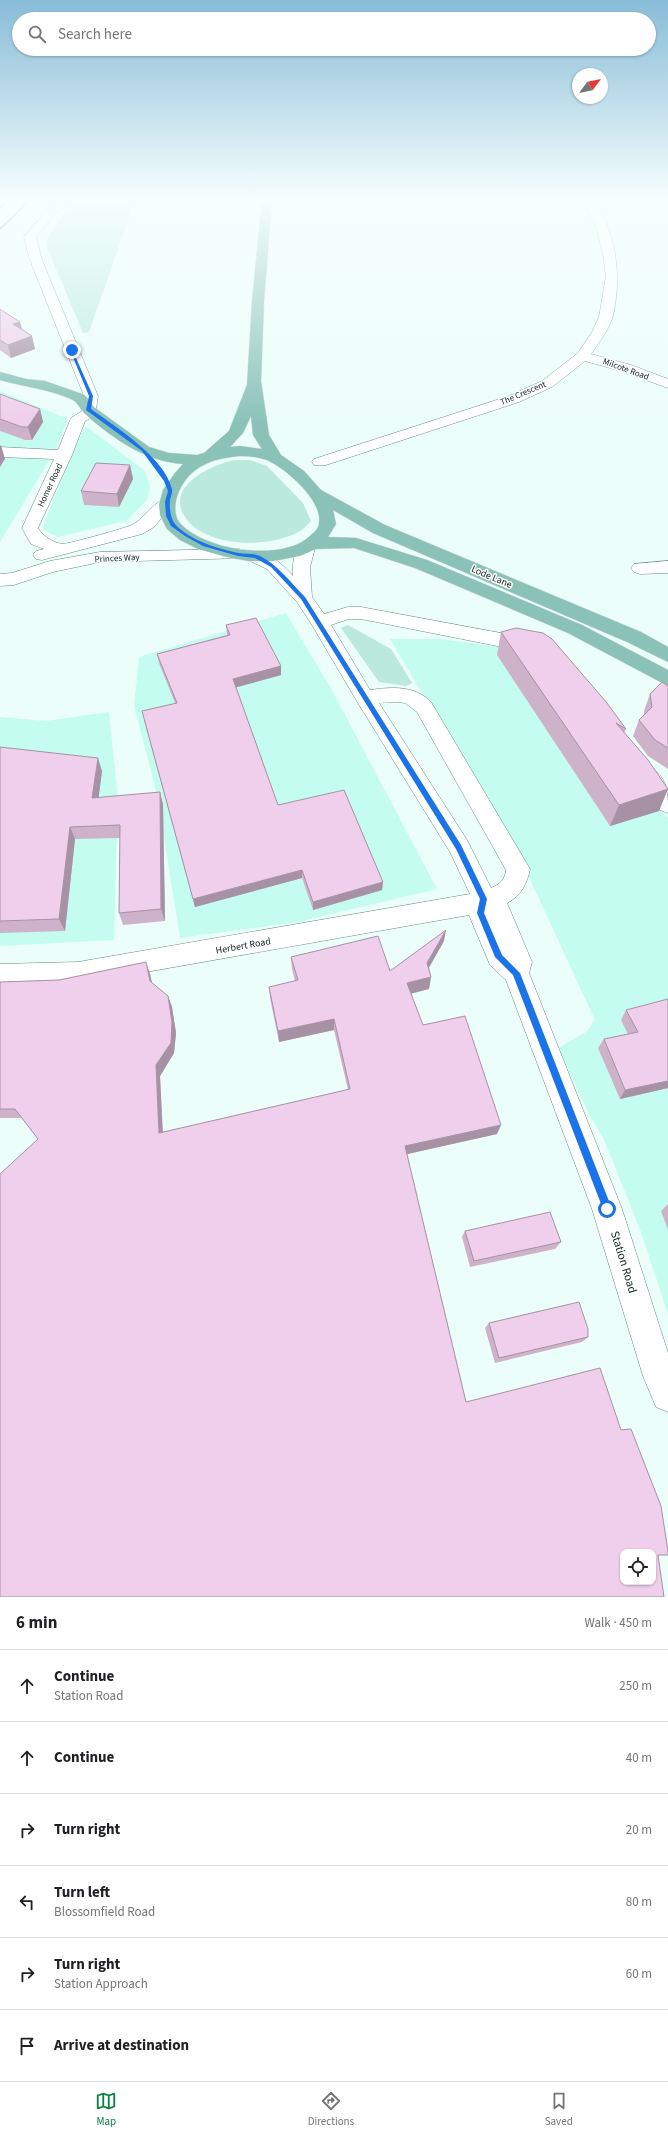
<!DOCTYPE html>
<html lang="en">
<head>
<meta charset="utf-8">
<style>
	body { margin:0; font-family:"Source Sans 3",sans-serif; background:#f6f6f6; color:#202124 }
	.controls { position:absolute; right:12px; bottom:12px; display:grid; overflow:hidden; border-radius:8px; box-shadow:0 1px 3px #0004 }
	.controls button { width:36px; height:36px; display:grid; place-items:center; padding:0; border:0; border-bottom:1px solid #e0e0e0; background:#fff; color:#202124; font:20px sans-serif }
	.compass { position:absolute; left:572px; top:68px; width:36px; height:36px; border-radius:50%; background:#fff; box-shadow:0 1px 3px #0004; rotate:58deg }
	.stop { position:absolute; width:12px; height:12px; margin:-9px; border:3px solid #1a73e8; border-radius:50%; background:#fff }
	.stop.end { background:#1a73e8; border-color:#fff; box-shadow:0 1px 4px #0008 }
	.list { margin:0; padding:0; list-style:none }
	h2 { display:flex; justify-content:space-between; align-items:center; height:52px; margin:0; padding:0 16px; font-size:17px }
	h2 small { font-size:13px; font-weight:400; color:#757577 }
	.list li { display:grid; grid-template-columns:26px 1fr auto; gap:12px; align-items:center; box-sizing:border-box; height:72px; padding:0 16px; border-top:1px solid #e0e0e0 }
	.list b { display:block; font-size:15px; white-space:nowrap }
	.list p { margin:0; font-size:13px; white-space:nowrap; color:#757577 }
	.list em { font-size:13px; font-style:normal; color:#757577 }
	.icon { flex:none; width:22px; height:22px; fill:none; stroke:currentColor; stroke-width:2; stroke-linecap:round; stroke-linejoin:round }
	.map { position:relative; flex:none; width:668px; height:1597px; overflow:hidden }
	.search { position:absolute; background:#fff; box-shadow:0 1px 3px #0004; left:12px; right:12px; top:12px; height:44px; display:flex; align-items:center; gap:10px; box-sizing:border-box; padding:0 14px; border-radius:22px; color:#757577; font-size:15px }
	.sheet { height:484px; background:#fff }
	nav { display:flex; justify-content:space-around; align-items:center; box-sizing:border-box; height:56px; border-top:1px solid #e0e0e0; background:#fff; font-size:11px; color:#757577 }
	nav a { display:grid; justify-items:center; gap:2px }
	nav .on { color:#0b8043 }
	.map>svg:first-child { display:block }
	.built { fill:#c4fdef }
	.green { fill:#bbe9de }
	.lines { fill:none; stroke-linecap:round; stroke-linejoin:round }
	.minor-casing { stroke:#618c83; stroke-width:1 }
	.major-casing { stroke:#d9dcdb; stroke-width:1 }
	.minor { fill:#fff; fill-rule:evenodd }
	.major { fill:#8ac2b8; fill-rule:evenodd }
	.rail { stroke:#384a46; stroke-width:1.5 }
	.wall { fill:#ceb2ca }
	.shaded-wall { fill:#a791a4 }
	.building { fill:#efcfeb; stroke:#a791a4; fill-rule:evenodd }
	.route { fill:#1a73e8 }
	.labels { text-anchor:middle; stroke-width:3; stroke-linejoin:round; paint-order:stroke }
	.far-street-label { font-size:9px; fill:#11231f; stroke:#fff }
	.street-label { font-size:10px; fill:#11231f; stroke:#fff }
	.near-street-label { font-size:12px; fill:#11231f; stroke:#fff }
</style>
</head>
<body>
<div class="map">
<svg width="668" height="1597" viewBox="0 0 668 1597">
	<rect width="100%" height="100%" fill="#ecfefa"/>
	<g class="built">
		<path d="M 0,391 L 68,419 L 56,449 L 0,542 Z"/>
		<path d="M 86,426 L 145,471 L 150,487 L 147,500 L 126,521 L 58,537 L 42,529 L 73,449 Z"/>
		<path d="M 286,613 L 333,692 L 437,889 L 298,922 L 180,938 L 157,794 L 134,706 L 139,657 Z"/>
		<path d="M 390,639 L 441,639 L 516,649 L 668,818 L 668,1314 L 641,1232 L 605,1142 L 587,1110 L 558,1048 L 586,1032 L 595,1020 L 522,862 Z"/>
		<path d="M 109,712 L 118,798 L 114,940 L 0,946 L 0,717 L 46,721 Z"/>
	</g>
	<g class="green">
		<path d="M 72,201 L 132,201 L 131,211 L 89,332 L 83,333 L 46,245 L 49,235 Z"/>
		<path d="M 234,460 L 250,460 L 267,466 L 303,503 L 311,521 C 308,524 304,529 300,531 C 271,548 211,548 188,521 C 161,489 208,466 234,460 Z"/>
		<path d="M 348,625 L 391,649 L 412,683 L 406,686 L 379,682 L 341,628 Z"/>
	</g>
	<g class="lines">
		<defs>
			<g id="minor">
				<path d="M 55,201 L 66,201 L 36,237 L 42,260 L 98,396 L 96,409 L 98,412 L 96,415 L 85,421 L 72,455 L 38,528 C 43,536 53,543 63,544 C 68,544 126,528 132,525 C 146,518 157,495 173,499 L 175,502 L 154,527 L 142,534 L 42,560 L 36,559 L 33,555 L 36,551 L 44,549 L 31,544 L 22,528 L 54,459 L 0,457 L 0,447 L 58,450 L 71,418 L 82,411 L 84,396 L 30,260 L 24,237 Z"/>
				<path d="M 581,201 L 592,201 C 596,208 603,214 606,222 C 618,251 620,285 613,316 C 609,330 599,342 591,354 L 631,365 L 668,379 L 668,388 L 621,371 L 585,361 L 552,387 L 519,402 L 326,465 L 314,465 L 312,462 L 314,459 L 509,396 L 542,381 L 578,353 L 592,332 L 599,317 L 606,276 L 603,253 L 594,221 Z"/>
				<path d="M 306,543 L 312,544 L 315,548 L 310,567 L 312,597 L 324,614 L 348,607 L 361,607 L 528,638 L 535,640 L 538,645 L 535,650 L 528,652 L 361,619 L 349,619 L 331,625 L 370,690 C 392,687 414,685 431,702 L 530,869 C 527,884 521,896 507,903 L 532,962 L 529,973 L 622,1209 L 668,1353 L 668,1412 L 656,1407 L 643,1376 L 592,1209 L 506,980 L 490,965 L 469,915 L 78,984 L 0,986 L 0,964 L 78,962 L 470,894 L 450,852 L 358,703 L 312,625 L 297,602 L 267,569 L 250,561 L 247,557 L 250,553 C 267,549 282,564 293,576 C 292,565 294,553 300,544 ZM 397,702 L 405,703 L 417,712 L 506,870 C 505,880 500,884 491,888 L 467,840 L 379,703 Z"/>
				<path d="M 238,549 L 244,550 L 247,554 L 244,558 L 100,562 L 53,572 L 14,585 L 0,586 L 0,574 L 12,573 L 50,561 L 100,552 Z"/>
				<path d="M 668,561 L 668,573 L 640,574 L 634,572 L 631,568 L 634,564 Z"/>
				<path d="M 647,767 C 668,774 668,794 668,813 L 660,810 L 636,775 L 639,769 Z"/>
			</g>
			<path id="major" d="M 262,201 L 272,201 L 264,301 L 261,381 L 269,435 L 281,455 L 304,471 L 321,490 L 385,525 L 641,632 L 668,647 L 668,662 L 627,642 L 373,533 L 333,510 L 336,524 L 328,537 L 356,538 L 427,560 L 582,625 L 668,670 L 668,686 L 568,633 L 415,568 L 354,548 L 316,549 L 300,556 L 273,561 L 249,561 L 226,557 L 198,549 L 180,540 L 167,529 L 160,515 L 159,505 L 163,490 L 175,473 L 183,464 C 144,461 114,439 85,414 C 81,410 78,403 73,400 C 50,389 24,387 0,380 L 0,372 L 26,379 L 45,381 L 85,395 L 94,407 L 149,447 L 169,453 L 197,455 L 204,453 L 229,431 L 247,385 L 252,301 ZM 251,416 L 253,435 L 262,449 L 240,446 L 230,447 L 243,433 ZM 240,456 C 249,456 258,457 267,460 C 285,468 323,500 319,523 C 319,528 315,532 311,535 C 284,563 203,551 179,522 C 172,512 176,496 181,487 C 194,464 216,458 240,456 Z"/>
		</defs>
		<use href="#minor" class="minor-casing"/>
		<use href="#major" class="major-casing"/>
		<use href="#minor" class="minor"/>
		<use href="#major" class="major"/>
		<g class="rail">
			<path d="M 0,208 L 7,201"/>
			<path d="M 0,229 L 29,201"/>
		</g>
	</g>
	<g class="wall">
		<path d="M 0,309 L 20,322 L 22,329 L 35,349 L 11,358 L 0,350 Z"/>
		<path d="M 0,394 L 40,409 L 43,422 L 32,440 L 25,440 L 0,431 Z"/>
		<path d="M 130,465 L 133,479 L 119,507 L 84,505 L 81,491 Z"/>
		<path d="M 226,625 L 281,666 L 281,675 L 236,687 L 278,805 L 383,882 L 382,890 L 313,910 L 302,878 L 195,907 L 144,720 L 175,703 L 159,663 L 157,654 L 227,635 Z"/>
		<path d="M 501,632 L 626,729 L 624,733 L 659,811 L 610,826 L 497,655 Z"/>
		<path d="M 668,686 L 668,769 L 648,756 L 633,736 L 639,720 L 644,714 L 644,711 L 650,694 Z"/>
		<path d="M 0,747 L 102,771 L 98,798 L 163,804 L 165,921 L 123,925 L 119,913 L 120,838 L 75,839 L 65,931 L 0,933 Z"/>
		<path d="M 444,941 L 429,968 L 431,977 L 429,989 L 411,993 L 423,1025 L 497,1134 L 407,1154 L 466,1402 L 621,1430 L 668,1551 L 38,1139 L 22,1118 L 0,1118 L 0,982 L 59,980 L 150,974 L 152,983 L 168,996 L 172,1007 L 176,1033 L 174,1053 L 160,1076 L 163,1132 L 348,1090 L 334,1030 L 279,1042 L 270,998 L 269,987 L 295,981 L 292,969 L 291,957 L 390,971 Z"/>
		<path d="M 668,999 L 668,1088 L 620,1099 L 598,1048 L 604,1039 L 628,1034 L 621,1020 L 626,1010 Z"/>
		<path d="M 668,1204 L 668,1230 L 661,1211 Z"/>
		<path d="M 465,1231 L 561,1242 L 555,1249 L 470,1267 L 462,1237 Z"/>
		<path d="M 489,1323 L 588,1337 L 582,1342 L 495,1363 L 485,1328 Z"/>
	</g>
	<g class="shaded-wall">
		<path d="M 20,322 L 23,334 L 13,324 Z"/>
		<path d="M 32,336 L 35,349 L 11,358 L 8,345 Z"/>
		<path d="M 40,409 L 43,422 L 32,440 L 28,427 Z"/>
		<path d="M 1,445 L 5,459 L 0,467 L 0,446 Z"/>
		<path d="M 130,465 L 133,479 L 119,507 L 117,494 Z"/>
		<path d="M 281,666 L 281,675 L 234,688 L 233,679 Z"/>
		<path d="M 98,758 L 102,771 L 97,811 L 92,798 Z"/>
		<path d="M 668,789 L 659,811 L 610,826 L 619,805 Z"/>
		<path d="M 160,792 L 163,804 L 165,921 L 161,909 Z"/>
		<path d="M 70,827 L 75,839 L 65,931 L 59,919 Z"/>
		<path d="M 302,870 L 302,878 L 195,907 L 193,899 Z"/>
		<path d="M 383,882 L 382,890 L 313,910 L 313,902 Z"/>
		<path d="M 446,930 L 444,941 L 425,974 L 427,963 Z"/>
		<path d="M 146,962 L 150,974 L 154,993 L 150,981 Z"/>
		<path d="M 431,977 L 429,989 L 406,995 L 407,983 Z"/>
		<path d="M 168,996 L 172,1007 L 176,1033 L 174,1053 L 160,1076 L 163,1142 L 159,1133 L 156,1065 Z"/>
		<path d="M 334,1019 L 334,1030 L 279,1042 L 278,1031 Z"/>
		<path d="M 668,1081 L 668,1088 L 620,1099 L 625,1090 Z"/>
		<path d="M 501,1125 L 497,1134 L 403,1155 L 405,1146 Z"/>
	</g>
	<g class="building">
		<path d="M 0,309 L 20,322 L 13,324 L 32,336 L 8,345 L 0,340 Z"/>
		<path d="M 0,394 L 40,409 L 28,427 L 22,427 L 0,419 Z"/>
		<path d="M 96,463 L 130,465 L 117,494 L 81,491 Z"/>
		<path d="M 256,618 L 281,666 L 233,679 L 278,805 L 344,790 L 383,882 L 313,902 L 302,870 L 193,899 L 142,711 L 177,703 L 157,654 L 230,635 L 226,625 Z"/>
		<path d="M 516,628 L 543,633 L 552,639 L 607,703 L 626,729 L 616,723 L 648,760 L 668,789 L 619,805 L 501,632 Z"/>
		<path d="M 662,682 L 668,686 L 668,748 L 655,740 L 639,720 L 652,707 L 650,694 Z"/>
		<path d="M 0,747 L 98,758 L 92,798 L 160,792 L 161,909 L 119,913 L 120,825 L 70,827 L 59,919 L 0,921 Z"/>
		<path d="M 446,930 L 427,963 L 431,977 L 407,983 L 423,1025 L 465,1016 L 501,1125 L 405,1146 L 466,1402 L 600,1368 L 621,1430 L 631,1429 L 661,1506 L 668,1551 L 668,1555 L 658,1555 L 664,1597 L 0,1597 L 0,1174 L 38,1139 L 15,1109 L 0,1109 L 0,982 L 59,980 L 146,962 L 150,981 L 168,996 L 172,1022 L 171,1043 L 156,1065 L 159,1133 L 350,1089 L 334,1019 L 278,1031 L 269,987 L 298,980 L 291,957 L 378,936 L 390,971 ZM 623,1552 L 653,1552 L 653,1582 L 623,1582 Z"/>
		<path d="M 668,999 L 668,1081 L 625,1090 L 604,1039 L 638,1032 L 626,1010 Z"/>
		<path d="M 550,1212 L 561,1242 L 474,1261 L 465,1231 Z"/>
		<path d="M 579,1302 L 588,1329 L 588,1337 L 499,1358 L 489,1323 Z"/>
	</g>
	<linearGradient id="sky" x2="0" y2="1"><stop stop-color="#88bcd7"/><stop offset="0.47" stop-color="#f6fffd"/><stop offset="1" stop-color="#f6fffd" stop-opacity="0"/></linearGradient>
	<rect width="668" height="425" fill="url(#sky)"/>
	<path class="route" d="M 72,349 L 93,396 L 91,409 C 117,428 164,457 172,489 C 173,493 170,497 170,501 C 169,508 171,519 175,524 C 189,540 218,549 239,553 C 245,554 253,553 260,556 C 278,565 290,582 305,597 L 461,845 L 487,899 L 484,913 L 502,955 L 520,973 L 612,1209 L 610,1212 L 604,1212 L 603,1209 L 513,975 L 495,957 L 477,913 L 480,899 L 456,849 L 301,599 L 271,567 L 255,558 L 238,556 L 203,546 L 185,536 L 171,526 L 166,516 L 165,502 L 168,491 L 164,481 L 142,451 L 86,410 L 89,396 L 70,350 Z"/>
	<g class="labels">
		<g class="far-street-label">
			<text transform="translate(626 369) rotate(20)" y="3">Milcote Road</text>
			<text transform="translate(523 393) rotate(-23)" y="3">The Crescent</text>
			<text transform="translate(50 485) rotate(-65)" y="3">Homer Road</text>
			<text transform="translate(117 558) rotate(-3)" y="3">Princes Way</text>
		</g>
		<g class="street-label">
			<text transform="translate(492 576) rotate(23)" y="4">Lode Lane</text>
			<text transform="translate(243 945) rotate(-10)" y="4">Herbert Road</text>
		</g>
		<g class="near-street-label">
			<text transform="translate(624 1262) rotate(73)" y="4">Station Road</text>
		</g>
	</g>
</svg>
<div class="controls">
<button><svg class="icon" aria-label="locate" viewBox="0 0 24 24"><circle cx="12" cy="12" r="6"/><path d="M12 2v4M12 18v4M2 12h4M18 12h4"/></svg></button>
</div>
<svg class="compass" viewBox="-18 -18 36 36"><path d="M0-13l5 13h-10z" fill="#e53935"/><path d="M0 13l5-13h-10z" fill="#757577"/></svg>
<div class="stop" style="left:607px;top:1209px"></div>
<div class="stop end" style="left:72px;top:350px"></div>
<div class="search"><svg class="icon" aria-label="search" viewBox="0 0 24 24"><circle cx="10" cy="10" r="6"/><path d="M15 15l6 6"/></svg>Search here</div>
</div>
<section class="sheet">
<h2>6 min<small>Walk · 450 m</small></h2>
<ul class="list">
<li><svg class="icon" aria-label="ahead" viewBox="0 0 24 24"><path d="M12 20V5M6 11l6-6 6 6"/></svg><div><b>Continue</b><p>Station Road</p></div><em>250 m</em></li>
<li><svg class="icon" aria-label="ahead" viewBox="0 0 24 24"><path d="M12 20V5M6 11l6-6 6 6"/></svg><div><b>Continue</b></div><em>40 m</em></li>
<li><svg class="icon" aria-label="right" viewBox="0 0 24 24"><path d="M7 20v-9h11M14 6l5 5-5 5"/></svg><div><b>Turn right</b></div><em>20 m</em></li>
<li><svg class="icon" aria-label="left" viewBox="0 0 24 24"><path d="M17 20v-9H6M10 6l-5 5 5 5"/></svg><div><b>Turn left</b><p>Blossomfield Road</p></div><em>80 m</em></li>
<li><svg class="icon" aria-label="right" viewBox="0 0 24 24"><path d="M7 20v-9h11M14 6l5 5-5 5"/></svg><div><b>Turn right</b><p>Station Approach</p></div><em>60 m</em></li>
<li><svg class="icon" aria-label="arrive" viewBox="0 0 24 24"><path d="M6 21V4h12l-3 4 3 4H6"/></svg><div><b>Arrive at destination</b></div></li>
</ul>
</section>
<nav>
<a class="on"><svg class="icon" aria-label="map" viewBox="0 0 24 24"><path d="M3 6l6-2 6 2 6-2v14l-6 2-6-2-6 2zM9 4v14M15 6v14"/></svg>Map</a>
<a><svg class="icon" aria-label="directions" viewBox="0 0 24 24"><path d="M12 3l9 9-9 9-9-9zM9 14v-3h6M13 9l2 2-2 2"/></svg>Directions</a>
<a><svg class="icon" aria-label="saved" viewBox="0 0 24 24"><path d="M7 4h10v16l-5-4-5 4z"/></svg>Saved</a>
</nav>
</body>
</html>
